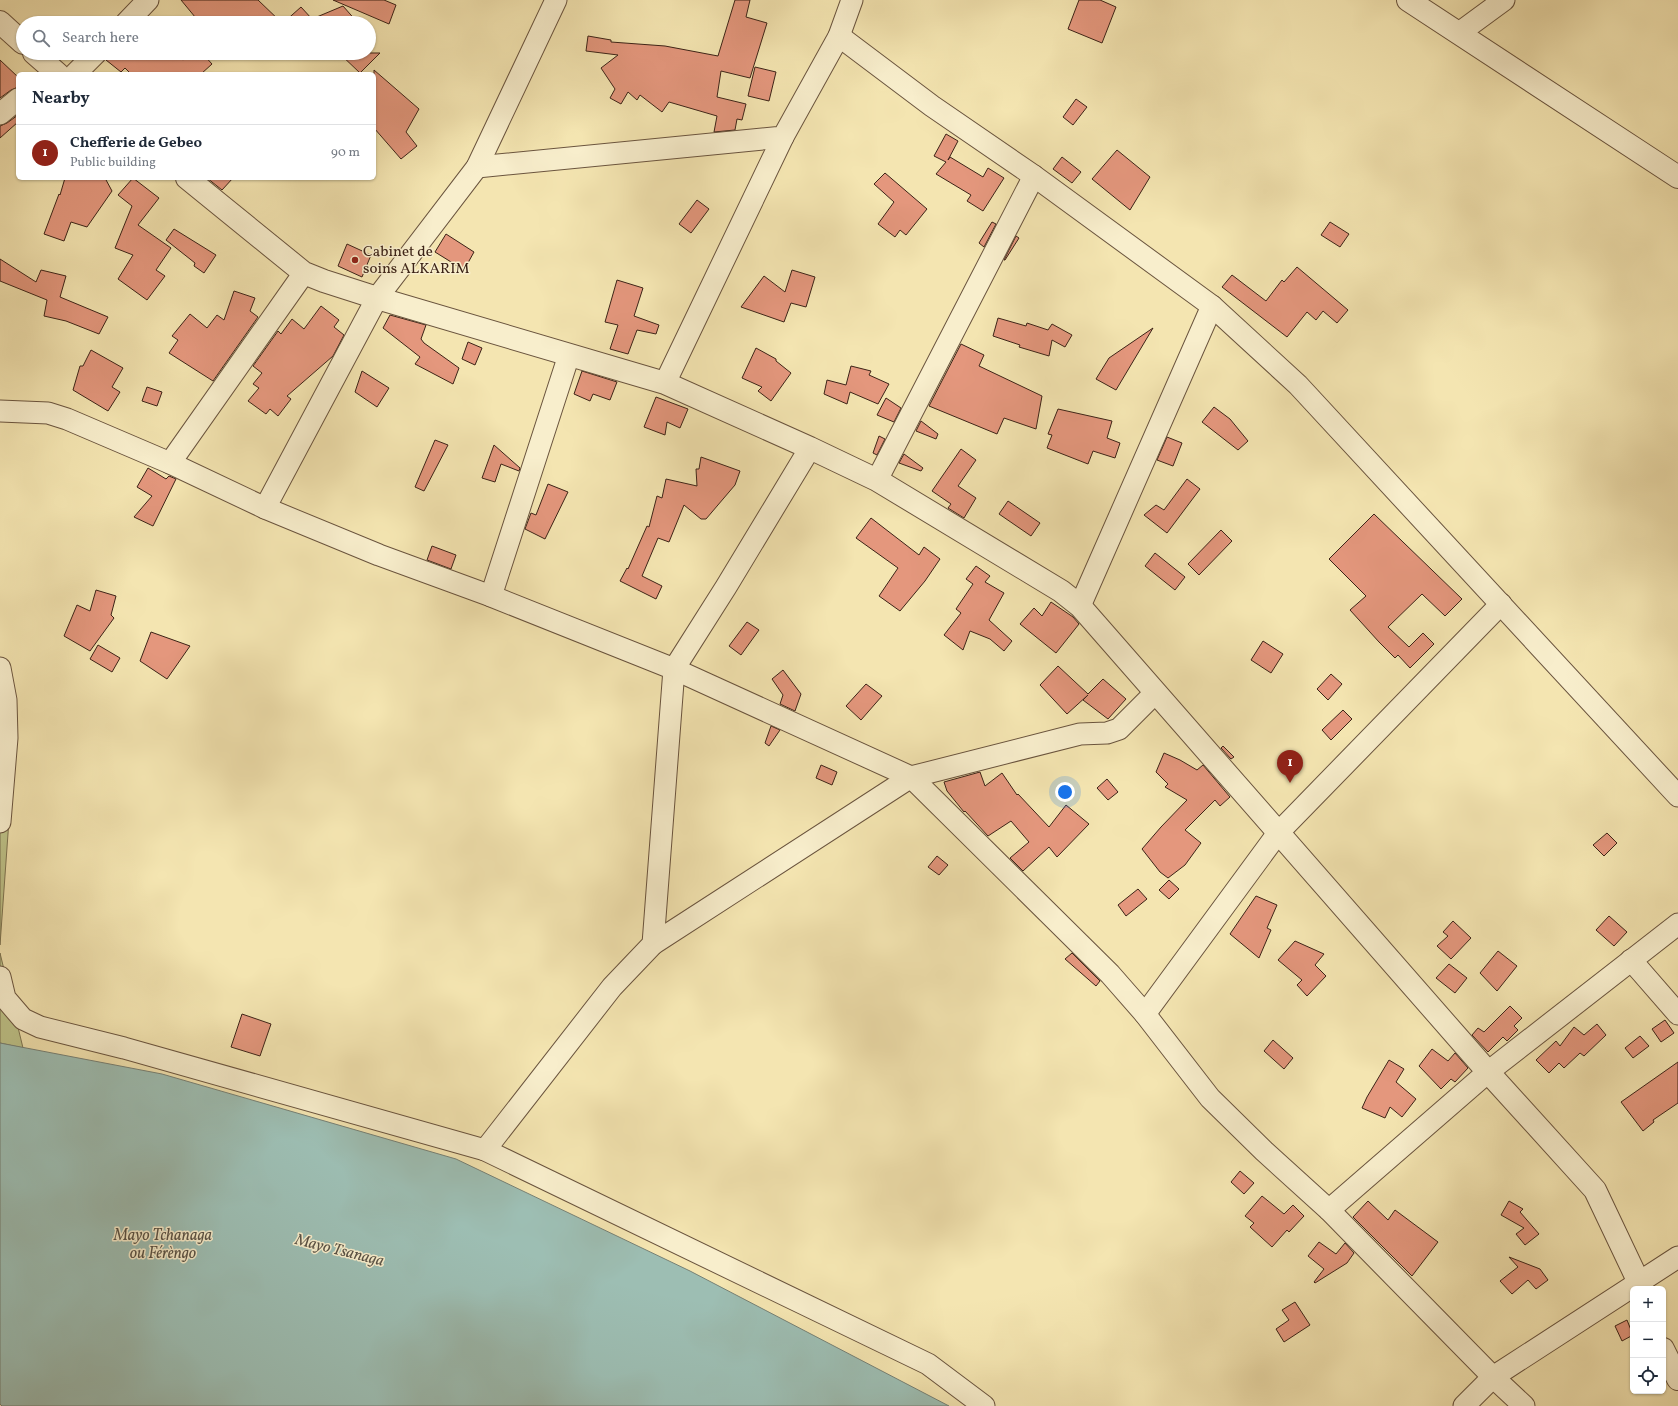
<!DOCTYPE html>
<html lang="en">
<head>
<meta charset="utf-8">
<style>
	body { margin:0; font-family:Vollkorn,serif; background:#f6f6f7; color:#1f2937 }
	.controls { position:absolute; right:12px; bottom:12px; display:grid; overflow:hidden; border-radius:6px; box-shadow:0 1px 3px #0004 }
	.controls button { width:36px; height:36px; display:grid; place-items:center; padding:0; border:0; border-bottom:1px solid #e0e1e3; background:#fff; color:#1f2937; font:20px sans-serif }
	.you { position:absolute; left:1065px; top:792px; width:14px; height:14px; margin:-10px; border:3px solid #fff; border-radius:50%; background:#1a73e8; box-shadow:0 0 0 6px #1a73e833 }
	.badge { display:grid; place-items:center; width:26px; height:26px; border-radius:50%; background:#8f2418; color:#fff; font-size:13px; font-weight:700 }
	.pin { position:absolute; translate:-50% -33px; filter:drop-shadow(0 1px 2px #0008) }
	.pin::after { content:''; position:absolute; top:21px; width:14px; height:12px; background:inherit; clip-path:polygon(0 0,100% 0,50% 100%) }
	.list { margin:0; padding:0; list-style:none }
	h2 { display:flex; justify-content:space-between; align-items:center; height:52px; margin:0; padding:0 16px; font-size:17px }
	h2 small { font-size:13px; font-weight:400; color:#747a83 }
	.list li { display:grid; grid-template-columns:26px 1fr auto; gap:12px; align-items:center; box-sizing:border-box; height:56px; padding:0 16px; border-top:1px solid #e0e1e3 }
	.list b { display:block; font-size:15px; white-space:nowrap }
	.list p { margin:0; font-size:13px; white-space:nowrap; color:#747a83 }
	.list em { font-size:13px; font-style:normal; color:#747a83 }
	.icon { flex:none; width:22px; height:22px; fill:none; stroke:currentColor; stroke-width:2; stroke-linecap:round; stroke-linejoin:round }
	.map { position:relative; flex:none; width:1678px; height:1406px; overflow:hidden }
	.search { position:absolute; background:#fff; box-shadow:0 1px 3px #0004; left:16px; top:16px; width:360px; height:44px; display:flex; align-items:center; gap:10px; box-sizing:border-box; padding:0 14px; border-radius:22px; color:#747a83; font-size:15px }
	.panel { position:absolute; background:#fff; box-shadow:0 1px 3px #0004; left:16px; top:72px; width:360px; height:108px; border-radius:6px }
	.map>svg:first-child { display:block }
	.green { fill:#bec389; stroke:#7d7350 }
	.water { fill:#9dbeb3; stroke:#768075 }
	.building { fill:#e4977d; stroke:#3c2317 }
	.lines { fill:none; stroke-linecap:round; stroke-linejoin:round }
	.minor-casing { stroke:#6a543e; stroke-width:23 }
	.tertiary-casing { stroke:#6a543e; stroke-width:24 }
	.minor { stroke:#f8eecc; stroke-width:21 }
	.tertiary { stroke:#f8eecc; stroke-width:22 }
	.poi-dot { fill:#8f2418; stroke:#f8eecc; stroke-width:1.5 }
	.labels { text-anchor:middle; stroke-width:3; stroke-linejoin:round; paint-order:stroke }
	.poi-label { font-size:15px; fill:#3c2317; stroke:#f8eecc; text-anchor:start }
	.water-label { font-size:16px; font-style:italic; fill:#595246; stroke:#f8eecc }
</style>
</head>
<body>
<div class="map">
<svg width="1678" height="1406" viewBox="0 0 1678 1406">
	<rect width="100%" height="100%" fill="#f4e5b1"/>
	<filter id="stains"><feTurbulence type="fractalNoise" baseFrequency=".005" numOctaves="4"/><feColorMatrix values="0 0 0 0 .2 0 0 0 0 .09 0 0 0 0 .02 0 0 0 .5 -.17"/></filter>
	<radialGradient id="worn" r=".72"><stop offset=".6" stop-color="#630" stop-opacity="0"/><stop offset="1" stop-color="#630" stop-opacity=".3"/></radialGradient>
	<g class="green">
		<path d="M 0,772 L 11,792 L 0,945 Z"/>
		<path d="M 0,953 L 23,1048 L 0,1043 Z"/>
	</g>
	<path class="water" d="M 0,1043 L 162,1074 L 456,1159 L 690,1271 L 949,1406 L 2,1406 L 0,1404 Z"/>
	<g class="building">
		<path d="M 181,0 L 258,0 L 282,23 L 200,23 Z"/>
		<path d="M 333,0 L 384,0 L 396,5 L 389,24 Z"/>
		<path d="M 735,0 L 750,0 L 746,17 L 767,23 L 750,78 L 721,71 L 717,97 L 746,104 L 742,120 L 737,119 L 735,130 L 714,132 L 717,116 L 669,102 L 662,112 L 640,95 L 637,100 L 628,92 L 621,104 L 610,98 L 615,89 L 601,68 L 618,55 L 586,51 L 588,36 L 611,40 L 611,42 L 665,46 L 718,56 Z"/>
		<path d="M 1079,0 L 1100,0 L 1116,7 L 1102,43 L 1068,29 Z"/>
		<path d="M 343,6 L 358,23 L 283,23 L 301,7 L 312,19 Z"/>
		<path d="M 108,53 L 175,53 L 183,60 L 191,53 L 202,53 L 212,64 L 201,74 L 131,74 L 125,68 L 121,72 L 106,60 Z"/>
		<path d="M 339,53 L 380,53 L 360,73 Z"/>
		<path d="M 0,60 L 18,77 L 18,87 L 11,90 L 0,98 Z"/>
		<path d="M 755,67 L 776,72 L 769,101 L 748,96 Z"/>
		<path d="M 374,70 L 419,109 L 406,132 L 417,146 L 401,159 L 374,128 Z"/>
		<path d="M 1076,99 L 1087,107 L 1073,125 L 1063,117 Z"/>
		<path d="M 18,115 L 18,122 L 0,138 L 0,126 L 7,123 Z"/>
		<path d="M 946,134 L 958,141 L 948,160 L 950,157 L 983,177 L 988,168 L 1004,178 L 983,211 L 967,201 L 971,195 L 936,174 L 946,162 L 934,156 Z"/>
		<path d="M 1117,150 L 1150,177 L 1130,210 L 1092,179 Z"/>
		<path d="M 1062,157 L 1081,172 L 1072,183 L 1053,169 Z"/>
		<path d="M 885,173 L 927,209 L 906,235 L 900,230 L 895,237 L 878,224 L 894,202 L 874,184 Z"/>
		<path d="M 65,178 L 105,178 L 112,191 L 87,227 L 71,222 L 64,241 L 44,234 L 59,194 L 60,195 Z"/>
		<path d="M 133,178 L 159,198 L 138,225 L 171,248 L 156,270 L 165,276 L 147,300 L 118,279 L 133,255 L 115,248 L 132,206 L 118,195 Z"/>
		<path d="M 207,178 L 233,178 L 222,190 Z"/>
		<path d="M 697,200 L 709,209 L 691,233 L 679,224 Z"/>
		<path d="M 992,222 L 996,224 L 984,247 L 979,243 Z"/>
		<path d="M 1330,222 L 1349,234 L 1340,247 L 1321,235 Z"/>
		<path d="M 174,229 L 216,255 L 204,273 L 194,266 L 195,263 L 166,240 Z"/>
		<path d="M 446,234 L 474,252 L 464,270 L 435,252 Z"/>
		<path d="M 1016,236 L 1019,238 L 1005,260 L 1004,260 Z"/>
		<path d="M 347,244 L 371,255 L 362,277 L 338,266 Z"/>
		<path d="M 0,259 L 36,282 L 41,270 L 66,276 L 60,297 L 108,317 L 99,334 L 66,321 L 44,316 L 47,300 L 0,281 Z"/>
		<path d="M 1297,267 L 1348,310 L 1337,323 L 1323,311 L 1316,320 L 1307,312 L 1287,337 L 1222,287 L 1232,275 L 1266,301 L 1282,280 L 1284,282 Z"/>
		<path d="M 792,270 L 815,277 L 806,307 L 791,303 L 784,322 L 741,307 L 764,276 L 785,292 Z"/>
		<path d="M 617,280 L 643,288 L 634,316 L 659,325 L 656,334 L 637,330 L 628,354 L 610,349 L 618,325 L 605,322 Z"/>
		<path d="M 234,291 L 255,298 L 250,311 L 258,317 L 213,381 L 169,353 L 178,340 L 172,336 L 190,314 L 207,328 L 217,315 L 224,320 Z"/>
		<path d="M 321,306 L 339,320 L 334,327 L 344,335 L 333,356 L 287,396 L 291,399 L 278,416 L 270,409 L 266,414 L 248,401 L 259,388 L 253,384 L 262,373 L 253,366 L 278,331 L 281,334 L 292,319 L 304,329 Z"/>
		<path d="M 390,315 L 426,325 L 421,339 L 424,343 L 459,368 L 453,384 L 415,364 L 420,357 L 383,328 Z"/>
		<path d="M 998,318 L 1026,326 L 1027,323 L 1048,330 L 1052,324 L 1072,335 L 1065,347 L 1052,340 L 1049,356 L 1019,347 L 1020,345 L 993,336 Z"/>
		<path d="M 1153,328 L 1116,390 L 1096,379 L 1109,358 Z"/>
		<path d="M 468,342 L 482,348 L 475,365 L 462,359 Z"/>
		<path d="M 961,344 L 984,355 L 979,366 L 1042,396 L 1036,429 L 1004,418 L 997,434 L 929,406 Z"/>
		<path d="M 756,348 L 776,359 L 776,361 L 791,373 L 771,401 L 758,391 L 762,387 L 742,378 Z"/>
		<path d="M 91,350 L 123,368 L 112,387 L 120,392 L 108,411 L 73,390 L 80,366 L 83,366 Z"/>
		<path d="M 851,366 L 871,371 L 869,375 L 889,384 L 878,404 L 850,392 L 847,404 L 824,394 L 827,380 L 846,385 Z"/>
		<path d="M 362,371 L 389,388 L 377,407 L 355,392 Z"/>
		<path d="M 582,371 L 617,382 L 610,400 L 593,394 L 590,401 L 574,394 Z"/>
		<path d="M 147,387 L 162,392 L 157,406 L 142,401 Z"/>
		<path d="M 656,397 L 688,409 L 680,428 L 667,422 L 665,435 L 644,427 Z"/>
		<path d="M 886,398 L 901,408 L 894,422 L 877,415 Z"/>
		<path d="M 1214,407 L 1230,419 L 1248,441 L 1238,450 L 1202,422 Z"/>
		<path d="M 1058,409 L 1112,421 L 1107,438 L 1120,443 L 1115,458 L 1093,451 L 1088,464 L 1047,448 L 1052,435 L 1048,434 Z"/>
		<path d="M 921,421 L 938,434 L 936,439 L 916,431 Z"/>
		<path d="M 879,436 L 885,439 L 877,455 L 873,453 Z"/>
		<path d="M 1167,437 L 1182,443 L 1173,466 L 1157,460 Z"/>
		<path d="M 435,440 L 448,445 L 424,491 L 415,487 Z"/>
		<path d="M 494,445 L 520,468 L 519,471 L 501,464 L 495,482 L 482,478 Z"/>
		<path d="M 961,449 L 976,460 L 958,486 L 976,498 L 964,518 L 948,508 L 951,504 L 932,491 Z"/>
		<path d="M 904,454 L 923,468 L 921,471 L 899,463 Z"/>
		<path d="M 701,457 L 740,471 L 735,485 L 706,519 L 701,519 L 684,505 L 669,542 L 658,538 L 642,576 L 662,586 L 656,599 L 620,581 L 627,568 L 628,569 L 647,526 L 649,527 L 657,496 L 662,498 L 666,479 L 697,486 L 696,469 L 699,469 Z"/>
		<path d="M 148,468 L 166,479 L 169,476 L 176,479 L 153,526 L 134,517 L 152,496 L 137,487 Z"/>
		<path d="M 1187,479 L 1200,489 L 1167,533 L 1144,515 L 1156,505 L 1164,510 Z"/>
		<path d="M 548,484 L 568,492 L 545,539 L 525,529 L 531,513 L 536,515 Z"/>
		<path d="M 1008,501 L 1040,523 L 1031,536 L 999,514 Z"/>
		<path d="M 1374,514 L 1462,599 L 1445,616 L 1422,594 L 1388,627 L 1409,647 L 1423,633 L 1434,644 L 1410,668 L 1398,655 L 1395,658 L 1379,642 L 1350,610 L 1366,596 L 1329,559 Z"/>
		<path d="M 871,518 L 919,555 L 924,547 L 940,559 L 925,581 L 900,611 L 879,596 L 898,568 L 856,538 Z"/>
		<path d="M 1221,530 L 1232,541 L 1199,575 L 1188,564 Z"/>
		<path d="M 432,546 L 456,555 L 451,569 L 427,560 Z"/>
		<path d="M 1155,553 L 1185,577 L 1175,590 L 1145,566 Z"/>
		<path d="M 976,566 L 990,576 L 985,582 L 1004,593 L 989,620 L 1012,641 L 1004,651 L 990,639 L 970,631 L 963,650 L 944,635 L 961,613 L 956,609 L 973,584 L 966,579 Z"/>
		<path d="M 96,590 L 116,596 L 111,615 L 114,618 L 90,651 L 64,636 L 77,605 L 90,611 Z"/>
		<path d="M 1051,602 L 1073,617 L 1079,624 L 1056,653 L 1020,624 L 1034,608 L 1042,616 Z"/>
		<path d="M 747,622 L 759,630 L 741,655 L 729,646 Z"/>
		<path d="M 151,632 L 190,646 L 167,679 L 140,661 Z"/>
		<path d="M 1263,641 L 1283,654 L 1271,673 L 1251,660 Z"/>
		<path d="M 98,645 L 120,658 L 112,672 L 90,659 Z"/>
		<path d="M 1058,666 L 1088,694 L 1103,679 L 1126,699 L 1108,719 L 1083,700 L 1088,695 L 1067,714 L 1040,685 Z"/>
		<path d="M 783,670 L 801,694 L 795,711 L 780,704 L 783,695 L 772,679 Z"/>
		<path d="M 1331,674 L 1342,684 L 1328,700 L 1317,689 Z"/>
		<path d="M 866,684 L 882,696 L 861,720 L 846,706 Z"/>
		<path d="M 1343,710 L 1352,719 L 1331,740 L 1322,730 Z"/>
		<path d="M 771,726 L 780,730 L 769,746 L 765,743 Z"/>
		<path d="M 1223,746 L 1234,757 L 1231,759 L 1221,748 Z"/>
		<path d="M 1164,753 L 1180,760 L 1197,770 L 1203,765 L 1230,797 L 1220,806 L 1215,800 L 1185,830 L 1201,843 L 1185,865 L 1168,878 L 1160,872 L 1142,849 L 1161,827 L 1187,800 L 1165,787 L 1168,784 L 1156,772 Z"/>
		<path d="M 821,765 L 837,772 L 832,785 L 816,778 Z"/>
		<path d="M 980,772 L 985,786 L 1002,773 L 1017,795 L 1018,794 L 1049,827 L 1066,805 L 1089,824 L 1057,857 L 1049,847 L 1023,871 L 1010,858 L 1029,842 L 1011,821 L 988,836 L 965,811 L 964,812 L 947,791 L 944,782 Z"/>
		<path d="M 1107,779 L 1118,792 L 1108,800 L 1097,788 Z"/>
		<path d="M 1607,833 L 1617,843 L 1604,856 L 1593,845 Z"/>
		<path d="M 937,856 L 948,865 L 939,875 L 928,867 Z"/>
		<path d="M 1169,880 L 1179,889 L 1169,899 L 1159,890 Z"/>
		<path d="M 1138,889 L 1147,899 L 1126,916 L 1118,905 Z"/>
		<path d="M 1256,896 L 1277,905 L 1267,928 L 1271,930 L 1259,958 L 1230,934 Z"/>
		<path d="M 1609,916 L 1627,932 L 1614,946 L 1596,930 Z"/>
		<path d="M 1453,921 L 1471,938 L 1451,959 L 1437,946 L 1448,936 L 1443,932 Z"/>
		<path d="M 1295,941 L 1324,954 L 1315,965 L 1326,976 L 1307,996 L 1297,985 L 1302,980 L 1278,960 Z"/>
		<path d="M 1498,951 L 1517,966 L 1497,991 L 1480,973 Z"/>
		<path d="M 1072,953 L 1100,981 L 1096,986 L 1065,959 Z"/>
		<path d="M 1449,964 L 1467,978 L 1455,993 L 1436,978 Z"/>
		<path d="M 1510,1006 L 1522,1018 L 1514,1026 L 1518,1030 L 1507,1041 L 1503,1037 L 1488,1052 L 1472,1035 L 1478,1028 L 1484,1032 Z"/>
		<path d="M 242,1014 L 271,1024 L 260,1056 L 231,1047 Z"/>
		<path d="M 1665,1020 L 1674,1033 L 1661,1042 L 1652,1029 Z"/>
		<path d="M 1597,1024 L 1606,1035 L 1584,1056 L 1580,1053 L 1564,1068 L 1559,1063 L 1549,1073 L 1536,1060 L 1556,1041 L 1560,1046 L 1574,1027 L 1584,1035 Z"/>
		<path d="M 1640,1036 L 1649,1046 L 1633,1058 L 1625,1048 Z"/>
		<path d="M 1273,1040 L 1293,1058 L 1284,1069 L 1264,1051 Z"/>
		<path d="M 1432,1049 L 1448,1061 L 1455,1053 L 1468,1068 L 1455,1082 L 1451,1079 L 1441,1089 L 1419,1066 Z"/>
		<path d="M 1389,1060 L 1404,1069 L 1396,1082 L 1416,1099 L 1402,1117 L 1390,1107 L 1385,1118 L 1362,1108 L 1367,1097 Z"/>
		<path d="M 1678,1062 L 1678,1103 L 1653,1120 L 1654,1122 L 1643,1131 L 1621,1102 Z"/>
		<path d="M 1240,1171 L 1254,1183 L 1244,1194 L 1231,1182 Z"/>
		<path d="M 1262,1196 L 1284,1214 L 1293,1205 L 1304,1216 L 1289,1232 L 1287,1230 L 1272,1247 L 1250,1227 L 1254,1223 L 1245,1216 Z"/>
		<path d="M 1368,1201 L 1388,1220 L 1395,1210 L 1438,1242 L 1412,1276 L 1353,1217 Z"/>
		<path d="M 1509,1201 L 1523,1209 L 1520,1212 L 1539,1234 L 1525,1245 L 1516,1234 L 1524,1228 L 1501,1215 Z"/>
		<path d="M 1319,1242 L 1336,1254 L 1345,1243 L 1354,1253 L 1347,1263 L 1315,1283 L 1314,1282 L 1324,1269 L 1308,1256 Z"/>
		<path d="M 1509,1257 L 1540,1269 L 1548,1280 L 1536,1289 L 1528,1280 L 1512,1294 L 1500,1281 L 1518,1267 Z"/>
		<path d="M 1295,1302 L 1310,1325 L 1284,1342 L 1276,1329 L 1289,1320 L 1282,1310 Z"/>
		<path d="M 1627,1320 L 1633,1335 L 1622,1341 L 1615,1326 Z"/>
	</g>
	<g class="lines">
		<defs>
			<g id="minor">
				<path d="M 126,23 L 148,0"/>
				<path d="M 1459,33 L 1504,0"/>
				<path d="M 839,36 L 932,106 L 1034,176 L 1212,306 L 1298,385 L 1678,796"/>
				<path d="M 75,74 L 96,53"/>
				<path d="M 0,114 L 18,99"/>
				<path d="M 477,167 L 783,137 L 839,36 L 852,0"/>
				<path d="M 665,383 L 783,137"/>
				<path d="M 0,411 L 48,413 L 67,419 L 170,463 L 265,508 L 379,555 L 491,596 L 569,355"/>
				<path d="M 810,448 L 726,587 L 674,669 L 911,777 L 1110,974 L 1145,1014 L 1210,1098 L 1264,1151 L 1329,1210 L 1488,1072 L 1678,924"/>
				<path d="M 170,463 L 304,273"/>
				<path d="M 877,480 L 1034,176"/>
				<path d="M 265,508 L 377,298 L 477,167 L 556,0"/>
				<path d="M 491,596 L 674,669 L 653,944 L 612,987 L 485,1150 L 928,1364 L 984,1406"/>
				<path d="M 1080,606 L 1212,306"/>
				<path d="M 0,668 L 6,700 L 7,738 L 0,822"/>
				<path d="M 653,944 L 911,777 L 1080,734 L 1107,733 L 1119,729 L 1155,693"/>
				<path d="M 1631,960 L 1678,1014"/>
				<path d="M 0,977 L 5,998 L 23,1019 L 40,1027 L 124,1048 L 485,1150"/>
				<path d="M 1145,1014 L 1278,833 L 1501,604"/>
				<path d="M 1329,1210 L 1493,1377 L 1524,1406"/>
				<path d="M 1464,1406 L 1493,1377 L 1678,1257"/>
			</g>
			<g id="tertiary">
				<path d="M 1408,0 L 1678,177"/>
				<path d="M 0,22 L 23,43"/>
				<path d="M 34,53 L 58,74"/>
				<path d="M 187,178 L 304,273 L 324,281 L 377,298 L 665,383 L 810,448 L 877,480 L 1061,591 L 1080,606 L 1488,1072 L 1595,1190 L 1642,1289"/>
				<path d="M 1663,1349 L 1678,1379"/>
			</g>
		</defs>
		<use href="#minor" class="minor-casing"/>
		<use href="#tertiary" class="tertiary-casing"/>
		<use href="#minor" class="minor"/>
		<use href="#tertiary" class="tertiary"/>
	</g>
	<circle class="poi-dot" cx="355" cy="260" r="4"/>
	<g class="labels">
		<g class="poi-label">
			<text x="363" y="256">Cabinet de<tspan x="363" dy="17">soins ALKARIM</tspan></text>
		</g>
		<g class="water-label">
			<text x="163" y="1240">Mayo Tchanaga<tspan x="163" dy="18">ou Férèngo</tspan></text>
			<text transform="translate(340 1249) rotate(14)" y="6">Mayo Tsanaga</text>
		</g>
	</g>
	<rect width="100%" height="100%" filter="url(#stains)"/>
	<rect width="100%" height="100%" fill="url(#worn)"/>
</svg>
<div class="controls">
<button>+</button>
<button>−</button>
<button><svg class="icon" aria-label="locate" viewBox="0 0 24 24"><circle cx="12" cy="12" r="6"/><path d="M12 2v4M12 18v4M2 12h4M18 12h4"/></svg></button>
</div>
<div class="you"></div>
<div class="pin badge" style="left:1290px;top:783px">1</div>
<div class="search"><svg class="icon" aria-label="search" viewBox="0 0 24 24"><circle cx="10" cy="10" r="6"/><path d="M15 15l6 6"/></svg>Search here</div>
<section class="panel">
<h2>Nearby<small></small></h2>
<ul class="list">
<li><span class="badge">1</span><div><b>Chefferie de Gebeo</b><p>Public building</p></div><em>90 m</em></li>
</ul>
</section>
</div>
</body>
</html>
